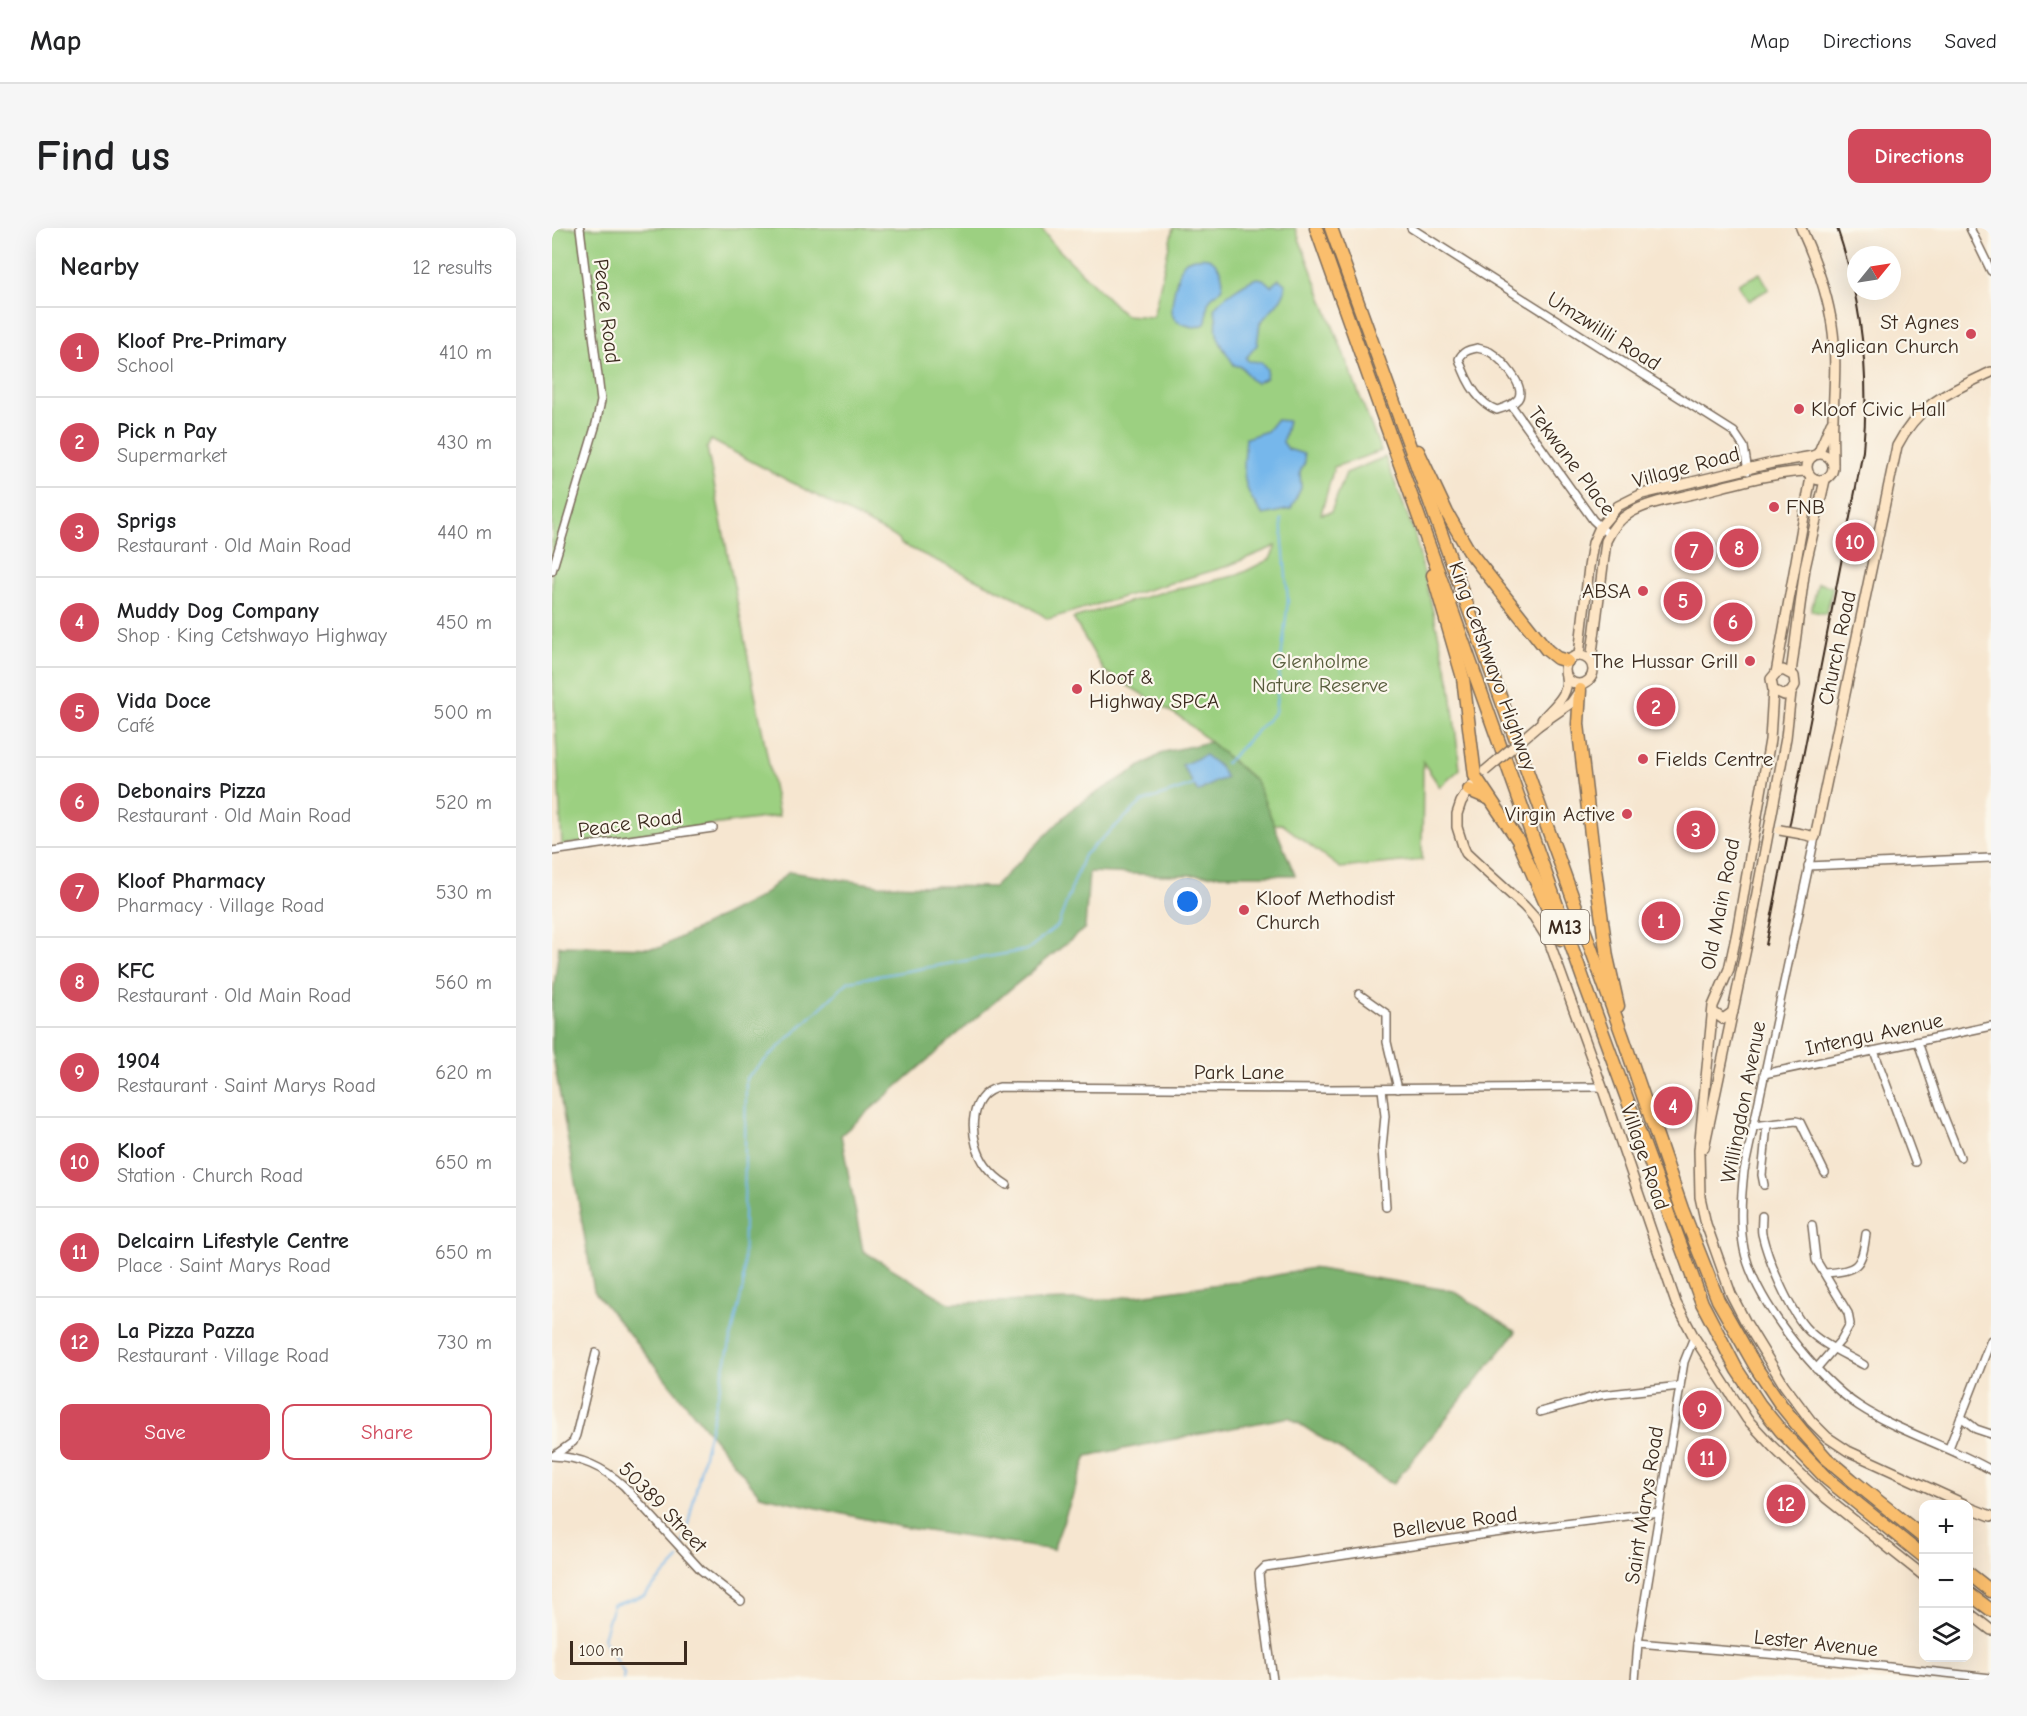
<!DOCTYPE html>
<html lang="en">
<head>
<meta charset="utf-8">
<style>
	body { margin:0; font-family:"Comic Neue",sans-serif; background:#f6f6f6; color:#202124 }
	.controls { position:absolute; right:18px; bottom:18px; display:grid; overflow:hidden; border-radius:12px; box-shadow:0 6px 24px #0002 }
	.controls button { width:54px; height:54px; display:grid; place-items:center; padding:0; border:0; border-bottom:2px solid #e0e0e0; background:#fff; color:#202124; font:30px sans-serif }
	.compass { position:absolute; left:1295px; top:18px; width:54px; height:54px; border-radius:50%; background:#fff; box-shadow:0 6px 24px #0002; rotate:60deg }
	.scale { position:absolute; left:18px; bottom:15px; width:117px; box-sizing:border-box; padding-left:6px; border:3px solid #3b2a1e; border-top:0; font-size:16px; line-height:21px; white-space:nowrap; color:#3b2a1e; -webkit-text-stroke:4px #fbf7ec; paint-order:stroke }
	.you { position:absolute; left:636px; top:674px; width:21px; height:21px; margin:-15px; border:4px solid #fff; border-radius:50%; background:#1a73e8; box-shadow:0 0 0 9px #1a73e833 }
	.badge { display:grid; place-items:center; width:39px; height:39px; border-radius:50%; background:#d1495b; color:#fff; font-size:20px; font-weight:700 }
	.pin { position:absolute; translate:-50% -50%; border:3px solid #fff; box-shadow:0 2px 6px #0006 }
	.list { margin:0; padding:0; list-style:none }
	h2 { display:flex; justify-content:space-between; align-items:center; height:78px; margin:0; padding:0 24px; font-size:26px }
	h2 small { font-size:20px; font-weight:400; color:#757577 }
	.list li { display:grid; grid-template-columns:39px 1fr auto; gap:18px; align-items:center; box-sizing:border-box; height:90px; padding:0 24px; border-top:2px solid #e0e0e0 }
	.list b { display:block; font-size:22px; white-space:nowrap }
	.list p { margin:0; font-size:20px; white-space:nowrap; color:#757577 }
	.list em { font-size:20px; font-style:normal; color:#757577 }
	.actions { display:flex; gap:12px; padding:18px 24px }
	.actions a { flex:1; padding:14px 0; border:2px solid #d1495b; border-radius:12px; text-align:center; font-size:21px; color:#d1495b }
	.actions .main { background:#d1495b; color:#fff }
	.icon { flex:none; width:33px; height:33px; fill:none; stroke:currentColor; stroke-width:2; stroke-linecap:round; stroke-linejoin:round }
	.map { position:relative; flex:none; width:1439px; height:1452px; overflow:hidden; border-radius:12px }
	header { display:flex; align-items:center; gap:36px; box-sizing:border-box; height:84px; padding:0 30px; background:#fff; border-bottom:2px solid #e0e0e0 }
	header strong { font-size:28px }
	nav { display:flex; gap:33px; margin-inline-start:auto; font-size:21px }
	.intro { display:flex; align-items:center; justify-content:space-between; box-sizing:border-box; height:144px; padding:0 36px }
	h1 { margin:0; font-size:42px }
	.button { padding:15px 27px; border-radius:12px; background:#d1495b; color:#fff; font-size:21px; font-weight:700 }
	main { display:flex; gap:36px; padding:0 36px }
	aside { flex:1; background:#fff; border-radius:12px; box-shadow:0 6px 24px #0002 }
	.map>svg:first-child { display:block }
	.green { fill:#9cd081; stroke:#6c7d50; stroke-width:1.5 }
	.forest { fill:#7db26f; stroke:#5c6e46; stroke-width:1.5 }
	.water { fill:#76b7eb; stroke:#587084; stroke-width:1.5 }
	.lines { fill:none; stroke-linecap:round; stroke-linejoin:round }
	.stream { stroke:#76b7eb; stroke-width:2 }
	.street-casing { stroke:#7c6c5c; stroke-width:10 }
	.secondary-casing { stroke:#7c6c5c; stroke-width:12 }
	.highway-casing { stroke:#7c6c5c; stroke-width:15 }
	.street { stroke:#fff; stroke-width:7 }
	.secondary { stroke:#fde5c5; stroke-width:9 }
	.highway { stroke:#fabe6d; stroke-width:12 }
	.rail { stroke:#3b2a1e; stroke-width:2 }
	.secondary-bridge-casing { stroke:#7c6c5c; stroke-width:12; stroke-linecap:butt }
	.secondary-bridge { stroke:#fde5c5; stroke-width:9 }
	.poi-dot { fill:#d1495b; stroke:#fbf7ec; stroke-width:2 }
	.labels { text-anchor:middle; stroke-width:4.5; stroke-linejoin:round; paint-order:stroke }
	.shield { fill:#fbf7ec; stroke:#75685c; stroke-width:1.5 }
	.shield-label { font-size:20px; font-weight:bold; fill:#3b2a1e }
	.street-label { font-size:21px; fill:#3b2a1e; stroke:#fbf7ec }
	.poi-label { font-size:21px; fill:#3b2a1e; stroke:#fbf7ec; text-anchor:start }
	.park-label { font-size:21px; fill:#585c3c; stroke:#fbf7ec }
</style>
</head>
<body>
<header>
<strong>Map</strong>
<nav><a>Map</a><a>Directions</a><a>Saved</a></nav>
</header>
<div class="intro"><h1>Find us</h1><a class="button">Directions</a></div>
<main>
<aside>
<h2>Nearby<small>12 results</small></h2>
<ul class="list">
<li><span class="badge">1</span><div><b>Kloof Pre-Primary</b><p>School</p></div><em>410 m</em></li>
<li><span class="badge">2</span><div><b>Pick n Pay</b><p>Supermarket</p></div><em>430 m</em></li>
<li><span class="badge">3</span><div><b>Sprigs</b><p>Restaurant · Old Main Road</p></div><em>440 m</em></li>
<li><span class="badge">4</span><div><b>Muddy Dog Company</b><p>Shop · King Cetshwayo Highway</p></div><em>450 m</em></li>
<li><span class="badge">5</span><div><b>Vida Doce</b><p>Café</p></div><em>500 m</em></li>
<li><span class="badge">6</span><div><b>Debonairs Pizza</b><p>Restaurant · Old Main Road</p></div><em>520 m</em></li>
<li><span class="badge">7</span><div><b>Kloof Pharmacy</b><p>Pharmacy · Village Road</p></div><em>530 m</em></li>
<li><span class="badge">8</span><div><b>KFC</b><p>Restaurant · Old Main Road</p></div><em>560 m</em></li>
<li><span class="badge">9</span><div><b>1904</b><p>Restaurant · Saint Marys Road</p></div><em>620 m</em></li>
<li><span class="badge">10</span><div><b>Kloof</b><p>Station · Church Road</p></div><em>650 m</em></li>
<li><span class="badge">11</span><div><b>Delcairn Lifestyle Centre</b><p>Place · Saint Marys Road</p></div><em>650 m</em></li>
<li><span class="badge">12</span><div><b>La Pizza Pazza</b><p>Restaurant · Village Road</p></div><em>730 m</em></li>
</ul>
<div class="actions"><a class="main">Save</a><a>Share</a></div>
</aside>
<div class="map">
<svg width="1439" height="1452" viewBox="0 0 1439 1452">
	<rect width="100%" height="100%" fill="#fbf7ec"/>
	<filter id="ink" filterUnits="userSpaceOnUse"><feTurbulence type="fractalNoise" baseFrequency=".0167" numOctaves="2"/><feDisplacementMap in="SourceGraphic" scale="12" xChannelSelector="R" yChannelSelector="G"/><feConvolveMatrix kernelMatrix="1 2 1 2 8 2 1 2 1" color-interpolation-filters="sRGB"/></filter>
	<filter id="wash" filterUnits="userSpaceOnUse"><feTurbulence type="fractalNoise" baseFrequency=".008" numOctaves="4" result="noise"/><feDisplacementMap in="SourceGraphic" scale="24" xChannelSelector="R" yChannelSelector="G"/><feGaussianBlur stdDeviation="1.35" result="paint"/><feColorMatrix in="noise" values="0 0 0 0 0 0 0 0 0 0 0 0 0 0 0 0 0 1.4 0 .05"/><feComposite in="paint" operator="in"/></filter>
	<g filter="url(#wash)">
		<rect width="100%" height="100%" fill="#f6e6d0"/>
		<g class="green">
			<path d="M 0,0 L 489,0 L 500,15 L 573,87 L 601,89 L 621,0 L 743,0 L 829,223 L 782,239 L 769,286 L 779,284 L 794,245 L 833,229 L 862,304 L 898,455 L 908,541 L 888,559 L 871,534 L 870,632 L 788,640 L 730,596 L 707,597 L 685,537 L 631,491 L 552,443 L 521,390 L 607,365 L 686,347 L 718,331 L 724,318 L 673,339 L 496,391 L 466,371 L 349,316 L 347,311 L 159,212 L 155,220 L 227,588 L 10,617 L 0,436 Z"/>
			<path d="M 1208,45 L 1217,61 L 1196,73 L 1187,56 Z"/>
			<path d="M 1266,355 L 1281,359 L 1274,386 L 1259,383 Z"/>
		</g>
		<path class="forest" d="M 658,514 L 704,553 L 743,647 L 609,647 L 537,644 L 533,700 L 439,777 L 289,907 L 311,1023 L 397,1075 L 559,1071 L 710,1050 L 760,1040 L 902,1063 L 964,1104 L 841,1256 L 737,1189 L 535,1228 L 501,1322 L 349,1299 L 208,1267 L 42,1063 L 0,822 L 0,775 L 7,718 L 107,720 L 208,669 L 237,644 L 326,657 L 442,659 L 523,578 L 612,524 Z"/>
		<g class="water">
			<path d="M 642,30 C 646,30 652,29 656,30 C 666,33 673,49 670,59 C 668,65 660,67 657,73 C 653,80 657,89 653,96 C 646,99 641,100 634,97 C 630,96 624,94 622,90 C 616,82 626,41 633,34 C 635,32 639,31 642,30 Z"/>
			<path d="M 705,50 L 711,51 L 719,58 L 727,51 L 733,56 L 733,63 L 729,71 L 708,95 L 705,117 L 694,130 L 696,133 L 709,134 L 715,141 L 714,150 L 704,155 L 699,152 L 690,139 L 682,137 C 677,128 667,116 665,106 C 663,94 667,95 662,81 C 667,71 693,54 705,50 Z"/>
			<path d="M 724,192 L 736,193 L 731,214 L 736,221 L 752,226 L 753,234 L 748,244 L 749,260 L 739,281 L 711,287 C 688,258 691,245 694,210 L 715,203 Z"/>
			<path d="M 653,527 L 668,539 L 674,550 L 663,554 L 646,564 L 630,537 Z"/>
		</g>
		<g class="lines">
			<g class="stream">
				<path d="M 674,535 L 723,484 L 736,372 L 729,291"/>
				<path d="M 131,1318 L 191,1059 L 194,850 L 297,753 L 475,722 L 506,697 L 532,627 L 590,574 L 644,556"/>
				<path d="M 71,1452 L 72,1445 L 51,1410 L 61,1377 L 92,1368 L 127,1331"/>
			</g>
		</g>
	</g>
	<g filter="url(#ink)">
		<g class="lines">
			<defs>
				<g id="street">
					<path d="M 859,0 L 1182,204 L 1192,219 L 1196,243"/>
					<path d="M 1418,0 L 1439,43"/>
					<path d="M 925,120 C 929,121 934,122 938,124 C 948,130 975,158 966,171 C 961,177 952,180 945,182 C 925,175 913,149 907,131 C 911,123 916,122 925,120 Z"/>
					<path d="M 959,177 L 1041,292 L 1057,307"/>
					<path d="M 0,343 L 44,196 L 49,173 L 28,0"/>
					<path d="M 1263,609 L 1192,943 C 1189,969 1187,996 1192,1021 C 1202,1071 1265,1151 1307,1178 C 1347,1204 1397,1218 1439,1242"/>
					<path d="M 0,623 L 161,600"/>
					<path d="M 1256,638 L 1439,630"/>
					<path d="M 807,766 L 835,786 L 835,814 L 846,861"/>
					<path d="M 1366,814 L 1388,879 L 1408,929"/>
					<path d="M 1322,823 L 1363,934"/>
					<path d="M 1212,846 L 1439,798"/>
					<path d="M 830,861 L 833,888 L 830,920 L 834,979"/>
					<path d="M 1201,898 L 1244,893 L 1248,894 L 1273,945"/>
					<path d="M 455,957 C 447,952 440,946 434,938 C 417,915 413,866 448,859 L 777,861 L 1050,859"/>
					<path d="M 1212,957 L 1210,947 L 1215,897"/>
					<path d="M 1210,988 C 1210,994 1209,1000 1210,1006 C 1216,1032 1236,1079 1253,1099 C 1268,1116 1293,1126 1312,1137"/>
					<path d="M 1260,997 L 1264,1032 L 1296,1085 L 1298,1096 L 1289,1112 L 1264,1141"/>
					<path d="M 1273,1045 C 1306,1043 1310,1038 1314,1006"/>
					<path d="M 988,1184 L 1049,1167 L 1128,1158"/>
					<path d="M 1409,1189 L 1424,1201 L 1439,1206"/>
					<path d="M 1397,1220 L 1439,1112"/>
					<path d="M 3,1227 L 21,1214 L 24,1207 L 44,1125"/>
					<path d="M 0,1228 C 29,1229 51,1239 72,1258 L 149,1342 L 189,1373"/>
					<path d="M 1086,1415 L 1227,1427 L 1439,1450"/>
					<path d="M 721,1452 L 708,1357 L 707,1345 L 713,1339 L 934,1306 L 1107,1284"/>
					<path d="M 1083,1452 L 1086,1415 L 1132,1134 L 1142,1109"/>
				</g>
				<g id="secondary">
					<path d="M 1249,0 C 1263,31 1275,63 1280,97 C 1285,128 1282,159 1281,190 C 1280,205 1281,221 1281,236"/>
					<circle cx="1268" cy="239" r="13"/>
					<path d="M 1266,226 L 1279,195"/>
					<path d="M 1027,427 L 1037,339 L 1041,315 L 1048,299 L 1066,278 L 1090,266 L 1220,235 L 1261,228"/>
					<circle cx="1027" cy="442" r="14"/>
					<path d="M 1039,433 L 1054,313 C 1059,302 1067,291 1078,285 C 1096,274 1120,271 1141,266 C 1179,257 1216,245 1255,243"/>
					<path d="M 1224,445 L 1259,249"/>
					<path d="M 1239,445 L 1253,340 L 1273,252"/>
					<path d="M 1221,462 L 1232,467 L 1239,464 L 1243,457 L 1242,448 L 1231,442 L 1224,445 L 1219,451 L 1221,462 L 1218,512 L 1185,704 L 1177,741 L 1161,778 L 1147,922 L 1148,969 L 1154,996 L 1179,1066 L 1193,1093 L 1232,1157 L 1259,1193 L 1275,1209 L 1296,1223 L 1412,1276"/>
					<path d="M 990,492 C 1000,479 1018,468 1014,449"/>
					<path d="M 987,497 L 1019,475 L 1028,462"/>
					<path d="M 920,557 L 909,574 L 905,586 L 905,599 L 911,618 L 914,625 L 929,639 L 972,678 L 982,689 L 997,713 L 1050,859 L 1124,1075 L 1142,1109 L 1195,1191 L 1221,1219 L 1274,1270 L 1372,1348"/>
					<path d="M 1250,606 L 1263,609 L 1345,218 C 1367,175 1398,164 1439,144"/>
					<path d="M 1161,784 L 1171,791 L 1181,784"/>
					<path d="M 1152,920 L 1199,697 L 1234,510 L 1239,464"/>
					<path d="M 1416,1279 L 1439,1288"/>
					<path d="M 1416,1384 L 1439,1402"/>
				</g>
				<g id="highway">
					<path d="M 764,0 L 1034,759 L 1150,1075 L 1185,1142 L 1208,1177 L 1229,1203 L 1275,1251 L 1372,1329"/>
					<path d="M 779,0 L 1071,809 L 1130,981 L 1166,1072 L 1205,1141 L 1229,1177 L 1251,1204 L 1274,1230 L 1300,1252 L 1372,1310"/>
					<path d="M 866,223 L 895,285 L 917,323 L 995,422 L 1005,430 L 1015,433"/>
					<path d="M 881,347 L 911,450 L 923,548 L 966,612 L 1009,711"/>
					<path d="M 1028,462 L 1026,496 L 1043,641 L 1055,729 L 1066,778"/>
					<path d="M 917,562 L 936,570"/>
					<path d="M 1416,1345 L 1439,1363"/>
					<path d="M 1416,1365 L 1439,1382"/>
				</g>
			</defs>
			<use href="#street" class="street-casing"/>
			<use href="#secondary" class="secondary-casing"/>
			<use href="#highway" class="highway-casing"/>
			<use href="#street" class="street"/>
			<use href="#secondary" class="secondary"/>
			<use href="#highway" class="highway"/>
			<path class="rail" d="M 1214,717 L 1311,223 C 1318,147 1310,73 1285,0"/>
			<defs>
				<g id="secondary-bridge">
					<path d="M 933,543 L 987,497"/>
					<path d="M 1228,602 L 1250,606"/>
				</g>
			</defs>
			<use href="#secondary-bridge" class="secondary-bridge-casing"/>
			<use href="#secondary-bridge" class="secondary-bridge"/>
		</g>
	</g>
	<g class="poi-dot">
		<circle cx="1419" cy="106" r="6"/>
		<circle cx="1247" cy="181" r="6"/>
		<circle cx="1222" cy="279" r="6"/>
		<circle cx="1091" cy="363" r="6"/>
		<circle cx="1198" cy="433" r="6"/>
		<circle cx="525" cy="461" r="6"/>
		<circle cx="1091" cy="531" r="6"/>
		<circle cx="1075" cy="586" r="6"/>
		<circle cx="692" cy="682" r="6"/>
	</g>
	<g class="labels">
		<rect class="shield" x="989" y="682" width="48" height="34" rx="4.5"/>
		<g class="shield-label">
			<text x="1013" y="706">M13</text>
		</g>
		<g class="street-label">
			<text transform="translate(55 83) rotate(83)" y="7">Peace Road</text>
			<text transform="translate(1052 103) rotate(32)" y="7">Umzwilili Road</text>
			<text transform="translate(1020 233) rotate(53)" y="7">Tekwane Place</text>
			<text transform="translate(1134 239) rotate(-15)" y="7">Village Road</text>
			<text transform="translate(1285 420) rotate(-78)" y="7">Church Road</text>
			<text transform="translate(941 438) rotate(70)" y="7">King Cetshwayo Highway</text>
			<text transform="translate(78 595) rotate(-8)" y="7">Peace Road</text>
			<text transform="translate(1168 676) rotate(-79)" y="7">Old Main Road</text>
			<text transform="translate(1322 806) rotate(-12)" y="7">Intengu Avenue</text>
			<text x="687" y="851">Park Lane</text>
			<text transform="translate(1191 874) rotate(-79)" y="7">Willingdon Avenue</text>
			<text transform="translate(1093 929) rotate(71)" y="7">Village Road</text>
			<text transform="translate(1092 1277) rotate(-81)" y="7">Saint Marys Road</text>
			<text transform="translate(111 1279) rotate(46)" y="7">50389 Street</text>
			<text transform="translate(903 1294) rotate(-8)" y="7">Bellevue Road</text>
			<text transform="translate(1264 1415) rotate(6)" y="7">Lester Avenue</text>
		</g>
		<g class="poi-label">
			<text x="1407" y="101" text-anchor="end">St Agnes<tspan x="1407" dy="24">Anglican Church</tspan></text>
			<text x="1259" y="188">Kloof Civic Hall</text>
			<text x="1234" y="286">FNB</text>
			<text x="1079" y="370" text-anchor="end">ABSA</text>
			<text x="1186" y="440" text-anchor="end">The Hussar Grill</text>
			<text x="537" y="456">Kloof &amp;<tspan x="537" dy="24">Highway SPCA</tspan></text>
			<text x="1103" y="538">Fields Centre</text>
			<text x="1063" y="593" text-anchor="end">Virgin Active</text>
			<text x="704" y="677">Kloof Methodist<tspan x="704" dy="24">Church</tspan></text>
		</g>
		<g class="park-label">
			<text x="768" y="440">Glenholme<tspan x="768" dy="24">Nature Reserve</tspan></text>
		</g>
	</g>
</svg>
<div class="controls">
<button>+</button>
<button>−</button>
<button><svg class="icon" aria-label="layers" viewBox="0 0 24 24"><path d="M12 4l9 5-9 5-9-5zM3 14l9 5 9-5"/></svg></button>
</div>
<svg class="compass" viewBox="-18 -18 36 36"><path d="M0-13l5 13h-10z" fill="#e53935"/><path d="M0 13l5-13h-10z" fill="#757577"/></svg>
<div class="scale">100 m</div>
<div class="you"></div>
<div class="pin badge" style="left:1109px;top:693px">1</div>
<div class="pin badge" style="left:1104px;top:479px">2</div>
<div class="pin badge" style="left:1144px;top:602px">3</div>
<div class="pin badge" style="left:1121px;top:878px">4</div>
<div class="pin badge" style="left:1131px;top:373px">5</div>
<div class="pin badge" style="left:1181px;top:394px">6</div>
<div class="pin badge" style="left:1142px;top:323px">7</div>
<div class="pin badge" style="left:1187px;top:320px">8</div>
<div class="pin badge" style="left:1150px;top:1182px">9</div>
<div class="pin badge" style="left:1303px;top:314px">10</div>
<div class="pin badge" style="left:1155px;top:1230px">11</div>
<div class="pin badge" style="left:1234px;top:1276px">12</div>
</div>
</main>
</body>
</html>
